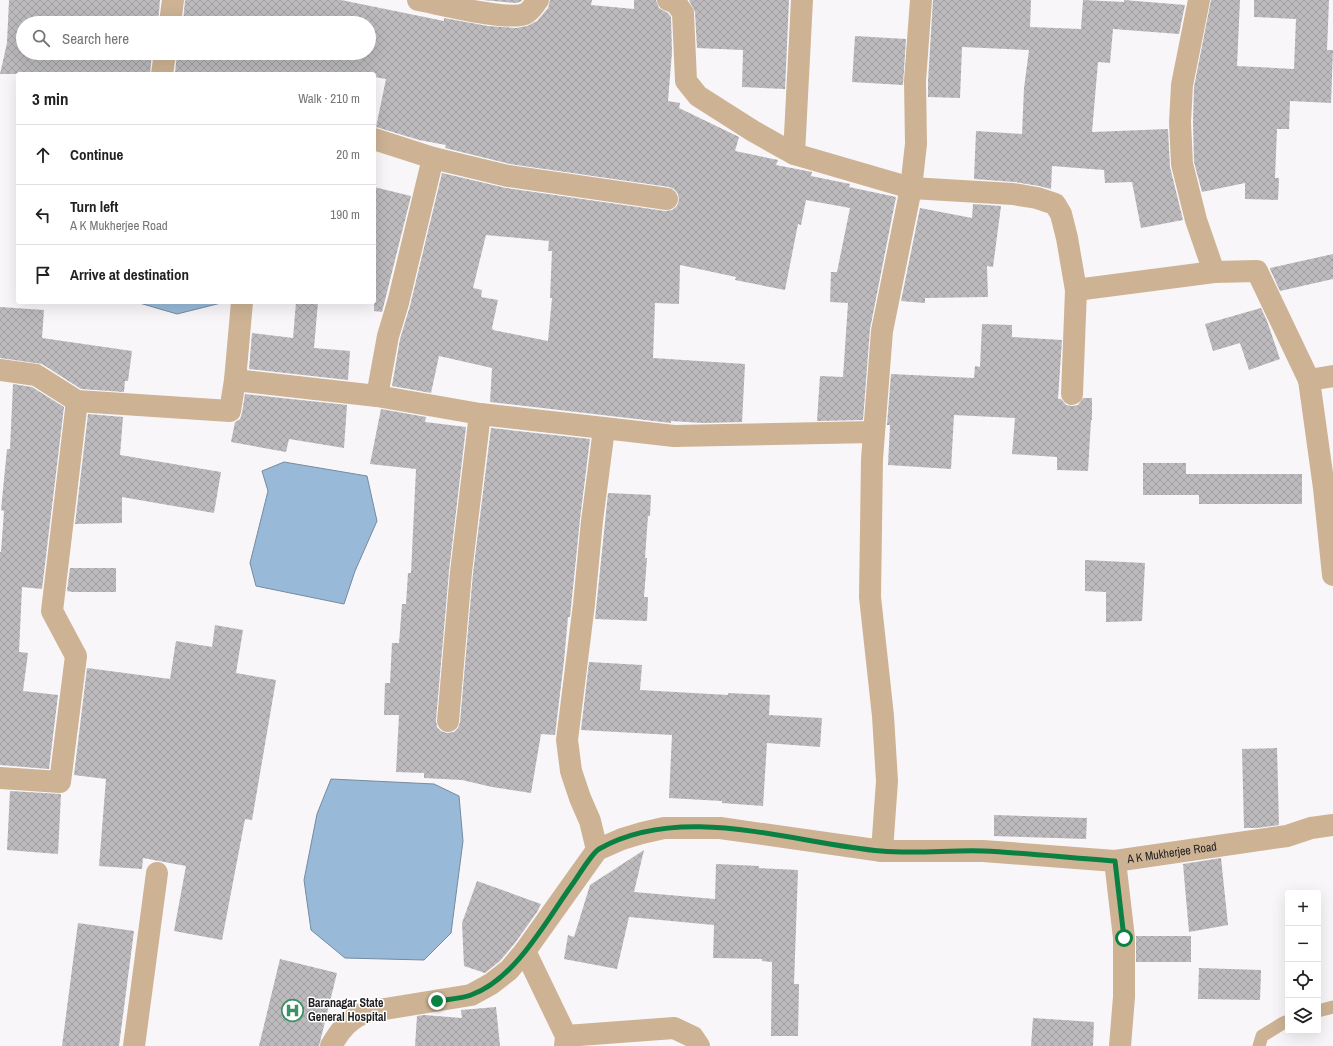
<!DOCTYPE html>
<html lang="en">
<head>
<meta charset="utf-8">
<style>
	body { margin:0; font-family:"Archivo Narrow",sans-serif; background:#f6f6f6; color:#222 }
	.controls { position:absolute; right:12px; bottom:12px; display:grid; overflow:hidden; border-radius:4px; box-shadow:0 4px 16px #0002 }
	.controls button { width:36px; height:36px; display:grid; place-items:center; padding:0; border:0; border-bottom:1px solid #e0e0e0; background:#fff; color:#222; font:20px sans-serif }
	.stop { position:absolute; width:12px; height:12px; margin:-9px; border:3px solid #0b8043; border-radius:50%; background:#fff }
	.stop.end { background:#0b8043; border-color:#fff; box-shadow:0 1px 4px #0008 }
	.list { margin:0; padding:0; list-style:none }
	h2 { display:flex; justify-content:space-between; align-items:center; height:52px; margin:0; padding:0 16px; font-size:17px }
	h2 small { font-size:13px; font-weight:400; color:#767676 }
	.list li { display:grid; grid-template-columns:26px 1fr auto; gap:12px; align-items:center; box-sizing:border-box; height:60px; padding:0 16px; border-top:1px solid #e0e0e0 }
	.list b { display:block; font-size:15px; white-space:nowrap }
	.list p { margin:0; font-size:13px; white-space:nowrap; color:#767676 }
	.list em { font-size:13px; font-style:normal; color:#767676 }
	.icon { flex:none; width:22px; height:22px; fill:none; stroke:currentColor; stroke-width:2; stroke-linecap:round; stroke-linejoin:round }
	.map { position:relative; flex:none; width:1333px; height:1046px; overflow:hidden }
	.search { position:absolute; background:#fff; box-shadow:0 4px 16px #0002; left:16px; top:16px; width:360px; height:44px; display:flex; align-items:center; gap:10px; box-sizing:border-box; padding:0 14px; border-radius:22px; color:#767676; font-size:15px }
	.panel { position:absolute; background:#fff; box-shadow:0 4px 16px #0002; left:16px; top:72px; width:360px; height:232px; border-radius:4px }
	.map>svg:first-child { display:block }
	.water { fill:#98b9d7; stroke:#748ba0 }
	.building { fill:url(#building-cross-hatch); fill-rule:evenodd }
	.lines { fill:none; stroke-linecap:round; stroke-linejoin:round }
	.service { stroke:#cdb394; stroke-width:13 }
	.minor { stroke:#cdb394; stroke-width:22 }
	.tertiary { stroke:#cdb394; stroke-width:22 }
	.route { stroke:#0b8043; stroke-width:5 }
	.labels { text-anchor:middle; stroke-width:3; stroke-linejoin:round; paint-order:stroke }
	.street-label { font-size:12px; fill:#201f20; stroke:#fff }
	.poi-label { font-size:12px; font-weight:bold; fill:#201f20; stroke:#fff; text-anchor:start }
</style>
</head>
<body>
<div class="map">
<svg width="1333" height="1046" viewBox="0 0 1333 1046">
	<defs>
		<pattern id="building-cross-hatch" width="8" height="8" patternUnits="userSpaceOnUse"><rect width="8" height="8" fill="#bcbabd"/><path d="M0 0l8 8M0 8l8-8" fill="none" stroke="#a19fa2"/></pattern>
	</defs>
	<rect width="100%" height="100%" fill="#f9f6fa"/>
	<g class="water">
		<path d="M 136,302 L 221,302 L 221,303 L 177,314 Z"/>
		<path d="M 284,462 L 367,476 L 377,521 L 355,571 L 344,604 L 256,586 L 250,563 L 268,491 L 262,471 Z"/>
		<path d="M 331,779 L 434,784 L 459,796 L 463,841 L 451,933 L 424,960 L 345,958 L 311,930 L 304,880 L 317,814 Z"/>
	</g>
	<g class="building">
		<path d="M 9,0 L 160,0 L 158,23 L 23,23 L 23,53 L 152,53 L 150,74 L 0,74 L 7,43 Z"/>
		<path d="M 185,0 L 341,0 L 444,21 L 444,18 L 488,26 L 516,28 L 527,26 L 537,21 L 548,8 L 550,0 L 592,0 L 591,5 L 634,9 L 634,0 L 656,0 L 659,8 L 668,13 L 671,17 L 672,52 L 668,101 L 680,103 L 679,108 L 739,137 L 735,151 L 778,160 L 776,165 L 812,172 L 811,176 L 850,184 L 849,187 L 896,197 L 870,329 L 863,420 L 817,421 L 820,376 L 843,377 L 848,303 L 830,302 L 831,272 L 837,272 L 850,208 L 806,200 L 801,225 L 798,224 L 785,290 L 735,280 L 736,277 L 680,265 L 679,304 L 655,303 L 653,358 L 745,364 L 742,422 L 703,423 L 671,421 L 671,423 L 490,402 L 492,368 L 439,356 L 431,393 L 392,386 L 400,339 L 410,306 L 442,173 L 506,188 L 665,211 L 672,210 L 677,206 L 679,200 L 678,194 L 674,189 L 669,187 L 510,164 L 445,148 L 446,145 L 419,140 L 376,127 L 386,79 L 374,77 L 374,74 L 175,74 L 177,53 L 369,53 L 369,23 L 183,23 ZM 486,235 L 549,241 L 548,251 L 552,251 L 550,298 L 552,298 L 548,341 L 493,330 L 492,328 L 498,300 L 481,297 L 482,290 L 473,288 Z"/>
		<path d="M 483,0 L 522,0 L 520,2 L 515,3 Z"/>
		<path d="M 689,0 L 789,0 L 785,89 L 742,87 L 743,50 L 697,48 L 695,12 Z"/>
		<path d="M 933,0 L 1031,0 L 1030,27 L 1081,29 L 1083,0 L 1124,2 L 1124,0 L 1185,5 L 1179,34 L 1113,29 L 1110,63 L 1098,62 L 1092,132 L 1168,129 L 1170,167 L 1183,220 L 1141,228 L 1132,182 L 1105,183 L 1104,170 L 1052,166 L 1051,189 L 1039,186 L 1015,182 L 974,179 L 976,131 L 1022,134 L 1024,88 L 1029,50 L 962,47 L 960,98 L 928,97 L 928,81 Z"/>
		<path d="M 1211,0 L 1240,0 L 1237,66 L 1294,69 L 1296,19 L 1254,17 L 1254,0 L 1329,0 L 1327,50 L 1333,50 L 1331,103 L 1290,101 L 1289,129 L 1277,129 L 1275,178 L 1279,178 L 1278,200 L 1245,199 L 1245,183 L 1202,192 L 1194,162 L 1193,122 L 1194,87 Z"/>
		<path d="M 855,36 L 906,39 L 903,85 L 852,82 Z"/>
		<path d="M 374,187 L 411,196 L 382,312 L 374,311 Z"/>
		<path d="M 973,204 L 1001,206 L 993,267 L 987,266 L 988,297 L 925,298 L 925,303 L 901,301 L 920,208 L 972,218 Z"/>
		<path d="M 1333,254 L 1333,279 L 1280,291 L 1270,269 L 1270,268 Z"/>
		<path d="M 296,302 L 318,302 L 314,348 L 350,351 L 348,380 L 249,369 L 252,333 L 293,338 Z"/>
		<path d="M 0,307 L 44,310 L 42,338 L 132,351 L 128,381 L 125,381 L 124,392 L 81,389 L 42,364 L 0,358 Z"/>
		<path d="M 1261,308 L 1267,321 L 1280,359 L 1249,370 L 1240,343 L 1213,351 L 1205,324 Z"/>
		<path d="M 982,324 L 1012,325 L 1012,337 L 1062,340 L 1058,399 L 1061,399 L 1066,405 L 1072,406 L 1078,405 L 1083,398 L 1092,398 L 1092,420 L 1091,420 L 1088,471 L 1057,470 L 1057,457 L 1012,454 L 1015,418 L 954,415 L 951,469 L 888,465 L 890,425 L 887,425 L 891,374 L 974,378 L 975,366 L 980,367 Z"/>
		<path d="M 13,384 L 32,387 L 64,407 L 42,589 L 22,587 L 19,652 L 28,653 L 23,691 L 58,695 L 49,769 L 0,765 L 0,552 L 1,552 L 4,511 L 1,510 L 7,449 L 10,449 Z"/>
		<path d="M 245,394 L 347,405 L 344,448 L 289,439 L 286,452 L 231,442 L 235,422 L 240,419 L 242,413 Z"/>
		<path d="M 381,409 L 426,417 L 425,422 L 466,427 L 449,571 L 436,720 L 437,727 L 441,731 L 447,733 L 454,732 L 458,728 L 460,722 L 473,573 L 491,428 L 590,439 L 580,519 L 570,617 L 568,617 L 564,661 L 555,735 L 541,734 L 531,793 L 492,787 L 462,780 L 424,778 L 424,773 L 396,772 L 399,715 L 384,715 L 385,683 L 390,683 L 392,643 L 399,643 L 402,604 L 406,604 L 408,573 L 411,573 L 416,469 L 370,464 Z"/>
		<path d="M 88,414 L 123,417 L 120,455 L 221,472 L 214,513 L 122,497 L 122,523 L 75,524 Z"/>
		<path d="M 1143,463 L 1186,463 L 1186,474 L 1302,474 L 1302,504 L 1199,504 L 1199,495 L 1143,495 Z"/>
		<path d="M 608,493 L 651,495 L 650,516 L 648,516 L 645,558 L 647,558 L 644,597 L 648,597 L 647,621 L 595,619 Z"/>
		<path d="M 1085,560 L 1145,563 L 1142,621 L 1106,622 L 1106,592 L 1085,591 Z"/>
		<path d="M 70,568 L 116,568 L 116,592 L 73,592 L 67,591 Z"/>
		<path d="M 215,625 L 243,630 L 236,673 L 276,680 L 252,820 L 245,819 L 222,940 L 174,931 L 186,866 L 143,858 L 142,869 L 99,866 L 106,779 L 74,775 L 87,668 L 170,679 L 176,641 L 212,647 Z"/>
		<path d="M 589,662 L 642,665 L 640,690 L 728,695 L 728,693 L 770,695 L 769,715 L 822,718 L 820,747 L 767,743 L 763,806 L 722,803 L 722,801 L 669,798 L 672,735 L 581,730 Z"/>
		<path d="M 1277,748 L 1279,825 L 1257,828 L 1244,828 L 1242,749 Z"/>
		<path d="M 10,791 L 61,794 L 58,854 L 7,850 Z"/>
		<path d="M 994,815 L 1087,818 L 1086,839 L 994,836 Z"/>
		<path d="M 644,850 L 634,892 L 715,899 L 716,864 L 759,866 L 759,868 L 798,870 L 794,984 L 799,984 L 798,1036 L 771,1036 L 772,962 L 762,961 L 762,959 L 713,958 L 714,925 L 629,917 L 617,969 L 564,959 L 568,935 L 574,937 L 590,885 Z"/>
		<path d="M 1221,858 L 1228,925 L 1189,932 L 1183,864 Z"/>
		<path d="M 477,881 L 541,904 L 537,912 L 515,943 L 500,961 L 485,973 L 464,966 L 462,923 Z"/>
		<path d="M 78,923 L 134,931 L 119,1046 L 62,1046 Z"/>
		<rect x="1136" y="936" width="55" height="26"/>
		<path d="M 280,959 L 337,973 L 319,1046 L 259,1046 Z"/>
		<path d="M 1199,968 L 1261,970 L 1260,1000 L 1198,999 Z"/>
		<path d="M 496,1007 L 500,1046 L 415,1046 L 417,1016 L 424,1015 L 462,1018 L 461,1010 Z"/>
		<path d="M 1033,1018 L 1094,1022 L 1093,1046 L 1031,1046 Z"/>
	</g>
	<g class="lines">
		<g class="service">
			<path d="M 1318,1011 L 1333,1007"/>
			<path d="M 1259,1046 L 1262,1036 L 1283,1023 L 1288,1021"/>
		</g>
		<g class="minor">
			<path d="M 418,0 C 440,4 507,21 525,14 C 531,11 534,5 538,0"/>
			<path d="M 668,0 L 676,3 L 683,13 L 686,81 L 698,96 L 753,131 L 794,154 L 911,188 L 1013,194 L 1037,198 L 1055,204 L 1061,214 L 1067,238 L 1076,290 L 1072,394"/>
			<path d="M 1199,0 L 1182,85 L 1180,122 L 1182,164 L 1196,220 L 1214,272"/>
			<path d="M 170,23 L 173,0"/>
			<path d="M 162,74 L 165,53"/>
			<path d="M 374,139 L 433,158 L 508,176 L 667,199"/>
			<path d="M 794,154 L 802,0"/>
			<path d="M 1076,290 L 1214,272 L 1257,271 L 1309,380 L 1324,488 L 1333,575"/>
			<path d="M 0,370 L 36,375 L 77,401 L 230,411 L 235,380 L 242,302"/>
			<path d="M 235,380 L 377,396 L 480,414 L 674,436 L 874,432"/>
			<path d="M 1309,380 L 1333,376"/>
			<path d="M 377,396 L 388,336 L 398,303 L 433,158"/>
			<path d="M 448,721 L 461,572 L 480,414"/>
			<path d="M 0,778 L 60,782 L 76,656 L 52,611 L 77,401"/>
			<path d="M 597,850 L 590,821 L 580,798 L 571,771 L 567,740 L 584,604 L 592,521 L 604,429"/>
			<path d="M 882,851 L 887,781 L 883,716 L 870,597 L 872,459 L 882,331 L 911,188 L 916,144 L 915,81 L 921,0"/>
			<path d="M 1115,861 L 1124,938 L 1124,997 L 1120,1046"/>
			<path d="M 525,951 L 566,1036 L 565,1046"/>
			<path d="M 566,1036 L 674,1028 L 693,1037 L 699,1046"/>
			<path d="M 134,1046 L 157,873"/>
		</g>
		<path class="tertiary" id="s1" d="M 331,1046 C 340,1030 349,1019 366,1012 L 471,995 L 491,984 L 509,970 L 525,951 L 597,850 L 622,839 L 642,833 L 664,828 L 720,828 L 882,851 L 983,851 L 1115,861 L 1287,836 L 1311,828 L 1333,825"/>
	</g>
	<g class="lines">
		<path class="route" d="M 437,1001 C 448,999 461,999 471,995 C 516,979 547,919 574,882 C 579,875 592,853 599,849 C 682,802 792,843 881,851 C 915,854 949,850 983,851 C 1027,853 1071,858 1115,861 L 1124,938"/>
	</g>
	<defs>
		<symbol id="hospital-ring" viewBox="-11 -11 22 22"><circle r="9.5" fill="#fff" stroke="#3c9265" stroke-width="1.5"/><path d="M-5-5h3v3.5h4V-5h3V5h-3V1.5h-4V5h-3Z" fill="#3c9265"/></symbol>
	</defs>
	<g fill-rule="evenodd">
		<use href="#hospital-ring" x="280" y="998" width="25" height="25"/>
	</g>
	<g class="labels">
		<g class="street-label">
			<text dy="4" stroke="none"><textPath href="#s1" startOffset="932">A K Mukherjee Road</textPath></text>
		</g>
		<g class="poi-label">
			<text x="308" y="1007">Baranagar State<tspan x="308" dy="14">General Hospital</tspan></text>
		</g>
	</g>
</svg>
<div class="controls">
<button>+</button>
<button>−</button>
<button><svg class="icon" aria-label="locate" viewBox="0 0 24 24"><circle cx="12" cy="12" r="6"/><path d="M12 2v4M12 18v4M2 12h4M18 12h4"/></svg></button>
<button><svg class="icon" aria-label="layers" viewBox="0 0 24 24"><path d="M12 4l9 5-9 5-9-5zM3 14l9 5 9-5"/></svg></button>
</div>
<div class="stop" style="left:1124px;top:938px"></div>
<div class="stop end" style="left:437px;top:1001px"></div>
<div class="search"><svg class="icon" aria-label="search" viewBox="0 0 24 24"><circle cx="10" cy="10" r="6"/><path d="M15 15l6 6"/></svg>Search here</div>
<section class="panel">
<h2>3 min<small>Walk · 210 m</small></h2>
<ul class="list">
<li><svg class="icon" aria-label="ahead" viewBox="0 0 24 24"><path d="M12 20V5M6 11l6-6 6 6"/></svg><div><b>Continue</b></div><em>20 m</em></li>
<li><svg class="icon" aria-label="left" viewBox="0 0 24 24"><path d="M17 20v-9H6M10 6l-5 5 5 5"/></svg><div><b>Turn left</b><p>A K Mukherjee Road</p></div><em>190 m</em></li>
<li><svg class="icon" aria-label="arrive" viewBox="0 0 24 24"><path d="M6 21V4h12l-3 4 3 4H6"/></svg><div><b>Arrive at destination</b></div></li>
</ul>
</section>
</div>
</body>
</html>
